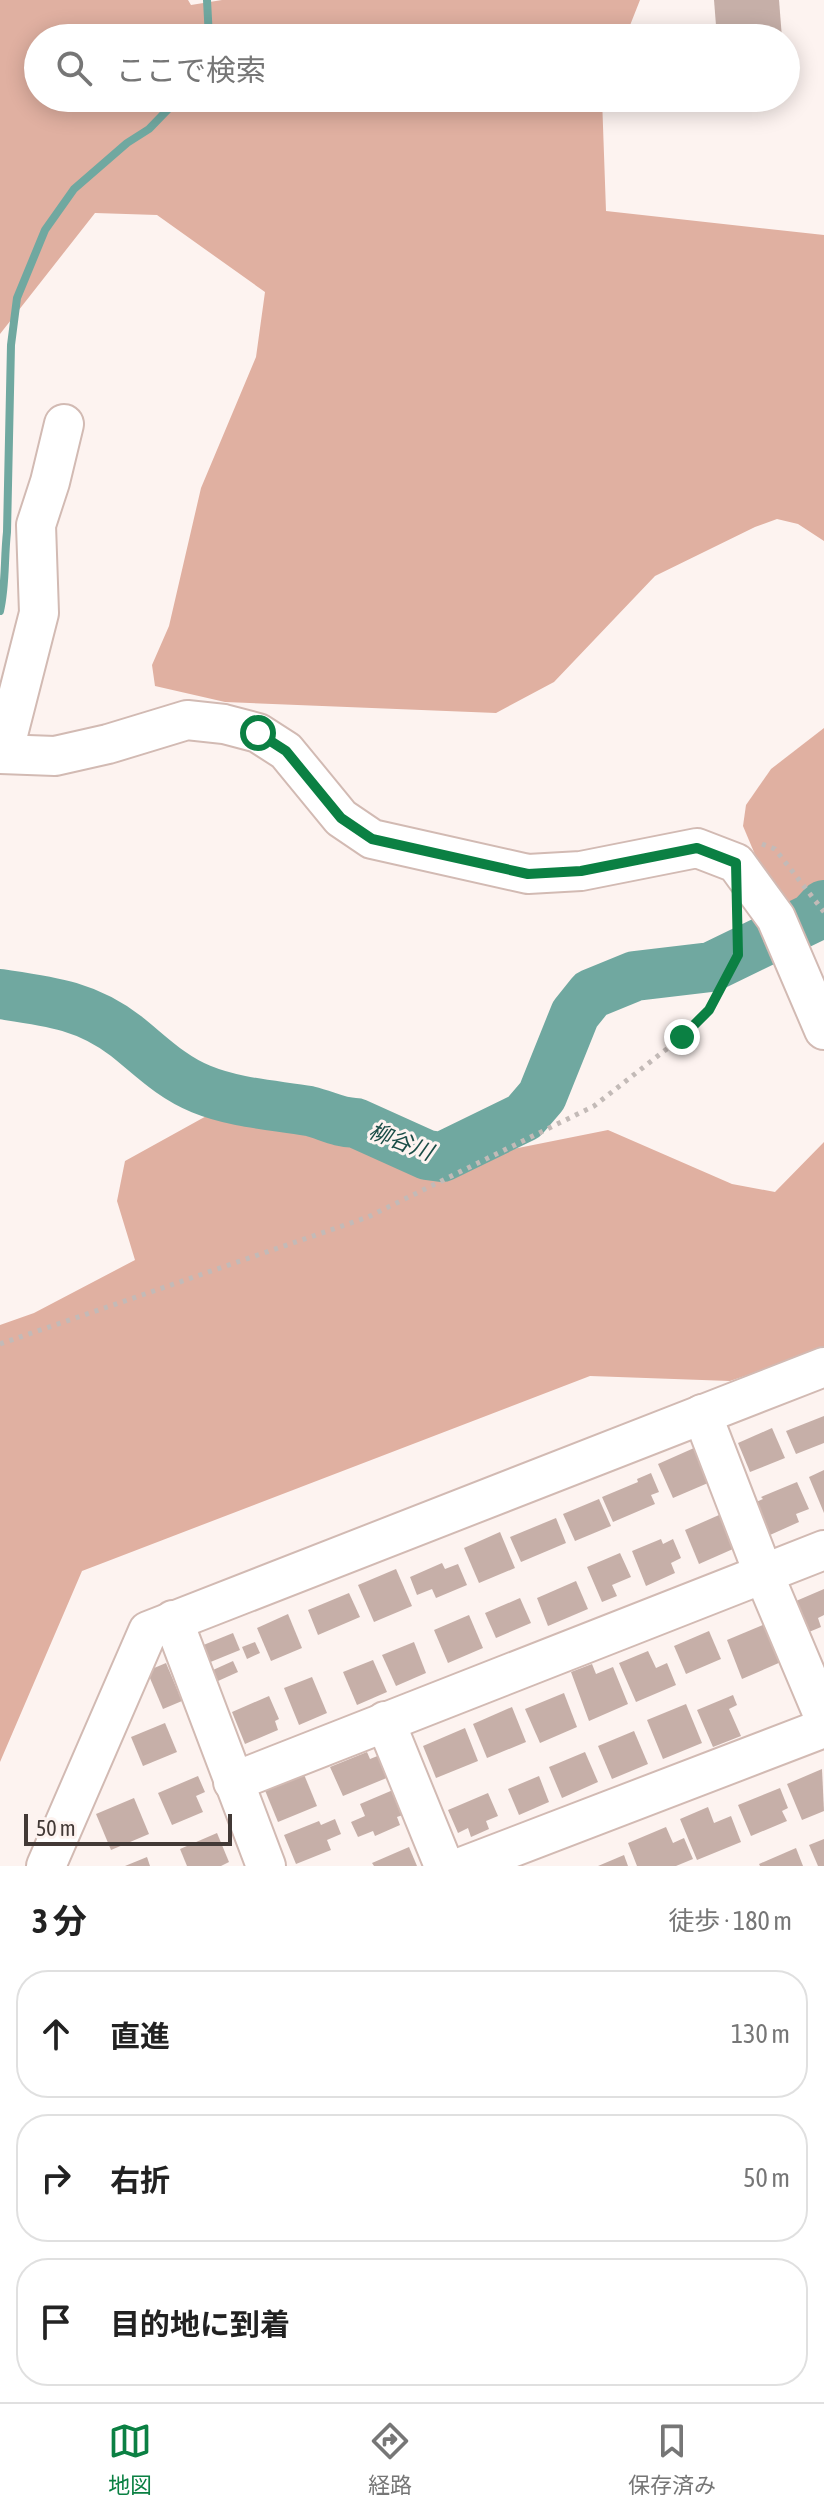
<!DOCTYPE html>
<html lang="ja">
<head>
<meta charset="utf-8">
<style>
	body { margin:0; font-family:"Asap Condensed","Noto Sans JP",sans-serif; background:#f6f6f6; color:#222 }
	.scale { position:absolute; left:24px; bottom:20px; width:208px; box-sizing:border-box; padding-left:8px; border:4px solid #423936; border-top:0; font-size:22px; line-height:28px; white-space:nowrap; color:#423936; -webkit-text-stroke:6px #fdf3f0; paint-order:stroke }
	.stop { position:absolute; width:24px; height:24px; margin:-18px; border:6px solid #0b8043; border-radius:50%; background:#fff }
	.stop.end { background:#0b8043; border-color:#fff; box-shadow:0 2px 8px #0008 }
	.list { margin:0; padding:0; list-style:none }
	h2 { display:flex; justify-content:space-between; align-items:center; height:104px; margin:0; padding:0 32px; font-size:34px }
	h2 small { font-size:26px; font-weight:400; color:#767676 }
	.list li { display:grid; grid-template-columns:52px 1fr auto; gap:24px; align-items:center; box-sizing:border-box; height:128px; margin:0 16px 16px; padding:0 16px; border:2px solid #e0e0e0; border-radius:32px }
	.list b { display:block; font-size:30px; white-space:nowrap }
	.list em { font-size:26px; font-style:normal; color:#767676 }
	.icon { flex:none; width:44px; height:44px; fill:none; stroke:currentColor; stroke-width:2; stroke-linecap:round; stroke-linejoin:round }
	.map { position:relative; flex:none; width:824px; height:1866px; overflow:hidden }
	.search { position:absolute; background:#fff; box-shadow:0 4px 20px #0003; left:24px; right:24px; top:24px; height:88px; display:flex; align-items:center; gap:20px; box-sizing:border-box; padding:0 28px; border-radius:44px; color:#767676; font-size:30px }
	.sheet { height:536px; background:#fff }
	nav { display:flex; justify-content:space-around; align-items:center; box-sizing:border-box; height:112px; border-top:2px solid #e0e0e0; background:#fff; font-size:22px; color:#767676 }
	nav a { display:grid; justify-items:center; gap:4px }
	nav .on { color:#0b8043 }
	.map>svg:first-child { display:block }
	.forest { fill:#e0b0a1 }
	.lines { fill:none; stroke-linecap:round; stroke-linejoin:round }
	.stream { stroke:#70a8a0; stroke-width:8 }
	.river { stroke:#70a8a0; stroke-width:50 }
	.building { fill:#c6afa8 }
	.minor-casing { stroke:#d2bab3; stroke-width:42 }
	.path { stroke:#c3bab7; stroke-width:5; stroke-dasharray:4 6; stroke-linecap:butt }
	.minor { stroke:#fff; stroke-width:38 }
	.route { stroke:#0b8043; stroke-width:10 }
	.labels { text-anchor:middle; stroke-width:6; stroke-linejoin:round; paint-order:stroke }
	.water-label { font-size:22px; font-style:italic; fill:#194c46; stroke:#fdf3f0 }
</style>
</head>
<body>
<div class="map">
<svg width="824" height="1866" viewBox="0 0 824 1866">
	<rect width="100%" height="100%" fill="#fdf3f0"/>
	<g class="forest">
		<path d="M 0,0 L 188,0 L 191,5 L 222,0 L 640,0 L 625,38 L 38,38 L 38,98 L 602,98 L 606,211 L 824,235 L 824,541 L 798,524 L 777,519 L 755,527 L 655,576 L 554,682 L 496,713 L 225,702 L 155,686 L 152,665 L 169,626 L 201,488 L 256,357 L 265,292 L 157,215 L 95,213 L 0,334 Z"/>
		<path d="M 824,728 L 824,904 L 780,914 L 743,826 L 746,805 L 771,769 Z"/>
		<path d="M 236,1109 L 418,1168 L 608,1130 L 732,1184 L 775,1192 L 824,1142 L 824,1349 L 730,1381 L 590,1376 L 82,1571 L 0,1762 L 0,1325 L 34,1313 L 135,1260 L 117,1201 L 125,1161 L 210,1114 Z"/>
	</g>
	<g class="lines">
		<g class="stream">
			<path d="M 207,0 L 209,38"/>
			<path d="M 0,611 C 6,585 4,559 7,532 L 11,345 L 17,298 L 45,230 L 74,189 L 127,143 L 149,129 L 179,98"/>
		</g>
		<path class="river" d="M 0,994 C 48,1001 86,1005 126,1036 C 150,1055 171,1077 201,1089 C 235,1103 273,1105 309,1111 C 326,1115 339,1123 356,1123 L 427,1155 L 442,1157 L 524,1117 L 542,1096 L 575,1014 L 591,994 L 635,976 L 711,967 L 812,918 L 824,905"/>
	</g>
	<g class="building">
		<path d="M 714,0 L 779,0 L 782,38 L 717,38 Z"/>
		<path d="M 824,1416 L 824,1443 L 796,1454 L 786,1431 Z"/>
		<path d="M 772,1428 L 785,1458 L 750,1472 L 738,1443 Z"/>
		<path d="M 694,1448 L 708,1483 L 673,1498 L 658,1464 Z"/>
		<path d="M 824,1470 L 824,1513 L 809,1477 Z"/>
		<path d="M 651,1473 L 659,1492 L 651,1495 L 655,1504 L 613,1522 L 602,1497 L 638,1482 L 637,1479 Z"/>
		<path d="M 797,1482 L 809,1509 L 796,1514 L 799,1522 L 770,1535 L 756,1502 L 763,1499 L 761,1497 Z"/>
		<path d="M 599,1499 L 611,1526 L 575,1541 L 563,1514 Z"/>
		<path d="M 719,1515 L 733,1549 L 699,1564 L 685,1530 Z"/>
		<path d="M 556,1518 L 566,1543 L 521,1562 L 510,1537 Z"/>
		<path d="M 500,1532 L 515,1568 L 479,1583 L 464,1548 Z"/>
		<path d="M 661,1539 L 663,1544 L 673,1539 L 681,1558 L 671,1563 L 675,1573 L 646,1586 L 632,1551 Z"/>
		<path d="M 620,1553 L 631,1577 L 612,1585 L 617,1596 L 602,1602 L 587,1567 Z"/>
		<path d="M 442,1563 L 445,1569 L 458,1564 L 467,1585 L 436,1598 L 432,1589 L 417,1595 L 410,1577 Z"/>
		<path d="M 396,1569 L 412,1606 L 374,1622 L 358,1585 Z"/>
		<path d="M 576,1581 L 588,1609 L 548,1626 L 537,1598 Z"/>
		<path d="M 824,1589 L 824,1615 L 818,1618 L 821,1627 L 809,1632 L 796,1601 Z"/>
		<path d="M 349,1593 L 360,1617 L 318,1635 L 308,1610 Z"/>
		<path d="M 520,1598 L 531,1623 L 496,1638 L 485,1613 Z"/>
		<path d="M 288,1614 L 302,1648 L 271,1661 L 257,1628 Z"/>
		<path d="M 469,1615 L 483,1648 L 448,1663 L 434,1630 Z"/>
		<path d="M 765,1624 L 781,1662 L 742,1679 L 727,1640 Z"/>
		<path d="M 709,1631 L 721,1659 L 686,1674 L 674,1646 Z"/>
		<path d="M 233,1633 L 240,1650 L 208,1663 L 201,1646 Z"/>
		<path d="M 255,1642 L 260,1653 L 247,1659 L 242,1647 Z"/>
		<path d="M 414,1642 L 426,1673 L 396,1686 L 382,1655 Z"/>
		<path d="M 648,1651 L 656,1668 L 667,1663 L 676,1685 L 636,1702 L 619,1663 Z"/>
		<path d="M 373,1660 L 387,1692 L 357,1705 L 343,1672 Z"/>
		<path d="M 233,1661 L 238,1672 L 218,1681 L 213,1670 Z"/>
		<path d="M 166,1663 L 182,1701 L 163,1709 L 147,1671 Z"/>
		<path d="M 592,1664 L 596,1674 L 613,1667 L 628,1704 L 589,1721 L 571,1672 Z"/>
		<path d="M 312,1677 L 327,1713 L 299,1725 L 284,1688 Z"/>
		<path d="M 564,1693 L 577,1727 L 540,1743 L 525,1709 Z"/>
		<path d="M 733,1695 L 737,1705 L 729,1709 L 741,1736 L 713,1747 L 697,1710 Z"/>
		<path d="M 269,1696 L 279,1719 L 275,1721 L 278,1730 L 245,1744 L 232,1712 Z"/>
		<path d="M 686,1704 L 702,1743 L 663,1759 L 647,1720 Z"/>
		<path d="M 512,1707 L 526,1742 L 487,1758 L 473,1724 Z"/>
		<path d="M 165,1723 L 177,1752 L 143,1766 L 131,1737 Z"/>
		<path d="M 465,1728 L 478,1761 L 436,1778 L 423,1746 Z"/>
		<path d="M 634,1731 L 648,1764 L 612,1779 L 598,1746 Z"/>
		<path d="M 367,1752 L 370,1759 L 380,1755 L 389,1777 L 343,1796 L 330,1767 Z"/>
		<path d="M 585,1752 L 598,1782 L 562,1798 L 549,1767 Z"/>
		<path d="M 822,1769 L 824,1811 L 802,1820 L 787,1784 Z"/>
		<path d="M 303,1772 L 317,1806 L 278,1822 L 264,1788 Z"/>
		<path d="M 198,1776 L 205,1792 L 196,1796 L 203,1812 L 172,1825 L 158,1793 Z"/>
		<path d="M 539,1776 L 549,1802 L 519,1815 L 508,1789 Z"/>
		<path d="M 780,1788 L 788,1808 L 782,1811 L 787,1821 L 751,1836 L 738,1805 Z"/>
		<path d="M 393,1790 L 403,1815 L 397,1817 L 400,1825 L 375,1836 L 373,1831 L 358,1837 L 351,1822 L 365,1816 L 360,1804 Z"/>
		<path d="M 488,1793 L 498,1816 L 486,1821 L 489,1829 L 471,1837 L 468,1828 L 458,1833 L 448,1810 Z"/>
		<path d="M 134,1798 L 149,1834 L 111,1850 L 96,1814 Z"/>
		<path d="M 708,1807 L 714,1823 L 731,1816 L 741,1842 L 697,1860 L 680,1819 Z"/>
		<path d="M 335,1819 L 341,1834 L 327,1840 L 331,1850 L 296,1864 L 284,1835 L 319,1821 L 321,1825 Z"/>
		<path d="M 666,1827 L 673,1843 L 684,1838 L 693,1859 L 676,1866 L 637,1866 L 628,1843 Z"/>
		<path d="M 217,1833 L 229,1862 L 221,1866 L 187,1866 L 180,1849 Z"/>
		<path d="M 824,1839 L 824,1866 L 818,1866 L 809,1845 Z"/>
		<path d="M 409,1847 L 417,1866 L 374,1866 L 372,1863 Z"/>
		<path d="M 796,1848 L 803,1866 L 760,1866 L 759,1864 Z"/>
		<path d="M 624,1855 L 628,1866 L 598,1866 Z"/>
		<path d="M 147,1857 L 150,1866 L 125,1866 Z"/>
	</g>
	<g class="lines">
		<defs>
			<g id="minor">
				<path d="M 0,754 L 55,756 L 108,744 L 187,720 L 224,724 L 258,733 L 286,751 L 341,818 L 372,839 L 528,874 L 581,871 L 697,848 L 736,863 L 776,918 L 824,1030"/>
				<path d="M 3,754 L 39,613 L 36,525 L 50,482 L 64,424"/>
				<path d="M 702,1414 L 764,1575 L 824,1717"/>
				<path d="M 173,1620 L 266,1866"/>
				<path d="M 385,1721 L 444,1866"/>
				<path d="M 233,1782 L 824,1550"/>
				<path d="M 46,1866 L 148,1631 L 824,1367"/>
				<path d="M 464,1866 L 824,1728"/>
			</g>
		</defs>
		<use href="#minor" class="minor-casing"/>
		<g class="path">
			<path d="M 762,844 L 775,849 L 824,912"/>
			<path d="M 0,1344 L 368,1217 L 594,1106 L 682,1037 L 709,1010 L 738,955 L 738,922"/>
		</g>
		<use href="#minor" class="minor"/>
	</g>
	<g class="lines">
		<path class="route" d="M 258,733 L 286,751 L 341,818 L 372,839 L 528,874 L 581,871 L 697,848 L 736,863 L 738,955 L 709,1010 L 682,1037"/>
	</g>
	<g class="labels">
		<g class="water-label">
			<text transform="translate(401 1141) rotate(21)" y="8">柳谷川</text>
		</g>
	</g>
</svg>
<div class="scale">50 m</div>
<div class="stop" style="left:258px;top:733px"></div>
<div class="stop end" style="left:682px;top:1037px"></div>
<div class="search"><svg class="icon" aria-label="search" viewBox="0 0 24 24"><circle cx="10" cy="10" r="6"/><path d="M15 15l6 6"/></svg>ここで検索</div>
</div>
<section class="sheet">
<h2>3 分<small>徒歩 · 180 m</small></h2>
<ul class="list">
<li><svg class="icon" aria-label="ahead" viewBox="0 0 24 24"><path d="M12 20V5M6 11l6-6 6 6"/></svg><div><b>直進</b></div><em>130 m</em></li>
<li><svg class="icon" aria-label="right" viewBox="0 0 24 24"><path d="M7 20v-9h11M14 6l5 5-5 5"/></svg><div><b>右折</b></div><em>50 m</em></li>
<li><svg class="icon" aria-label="arrive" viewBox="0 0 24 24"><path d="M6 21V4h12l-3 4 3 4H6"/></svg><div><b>目的地に到着</b></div></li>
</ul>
</section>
<nav>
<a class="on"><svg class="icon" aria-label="map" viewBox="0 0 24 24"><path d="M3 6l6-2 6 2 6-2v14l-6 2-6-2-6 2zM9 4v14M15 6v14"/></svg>地図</a>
<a><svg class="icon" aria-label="directions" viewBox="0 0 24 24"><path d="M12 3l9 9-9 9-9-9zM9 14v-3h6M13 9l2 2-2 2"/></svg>経路</a>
<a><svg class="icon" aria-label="saved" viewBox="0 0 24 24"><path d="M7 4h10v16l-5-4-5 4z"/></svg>保存済み</a>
</nav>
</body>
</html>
